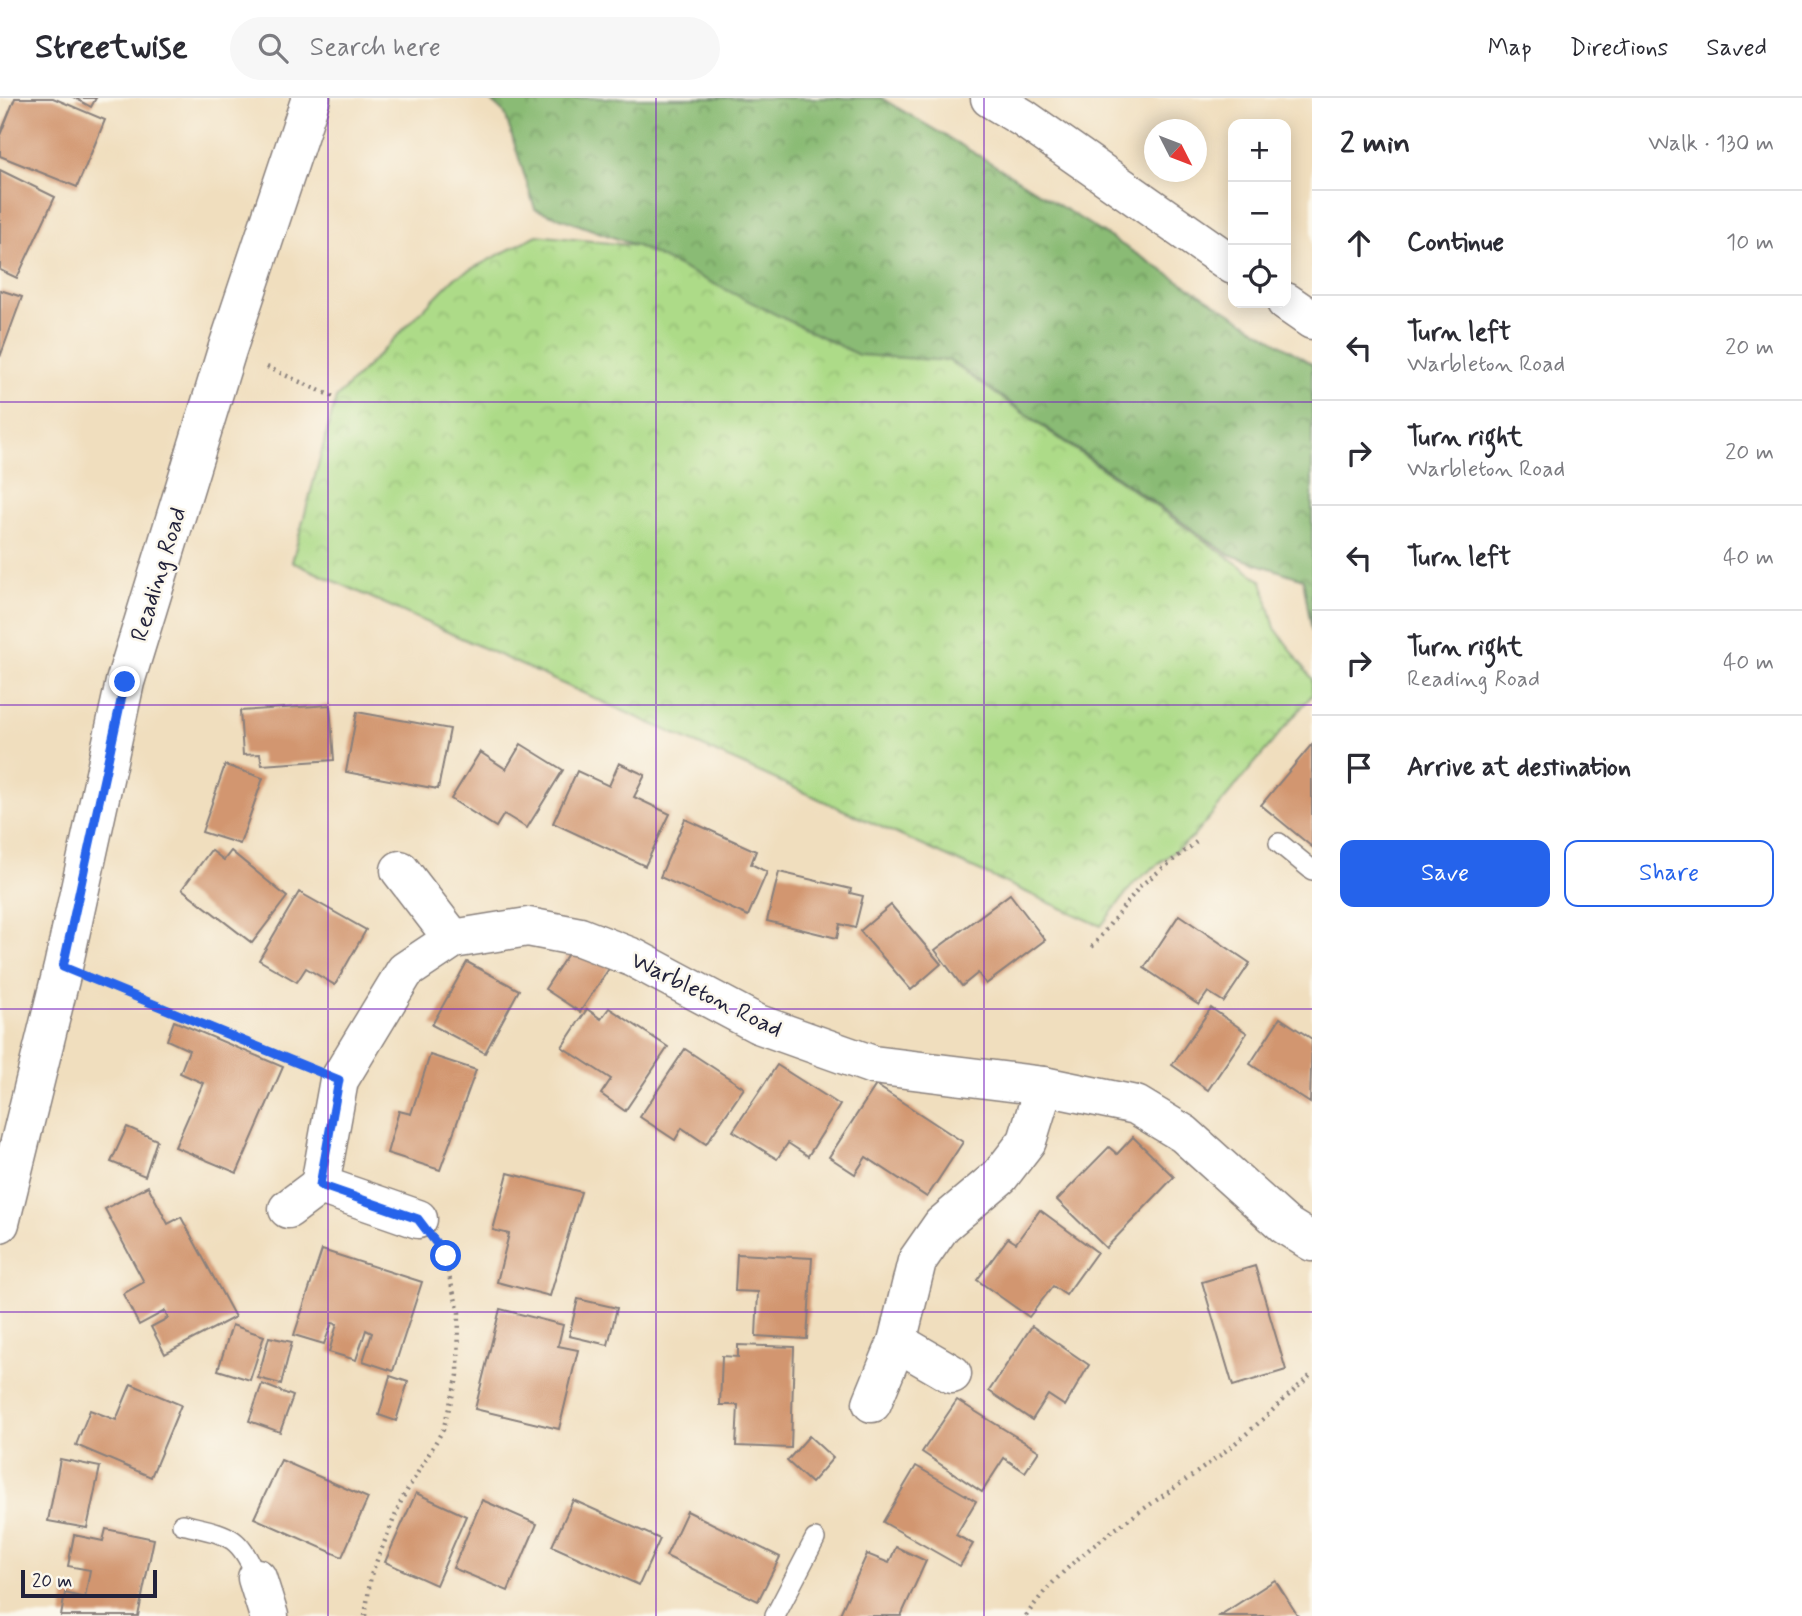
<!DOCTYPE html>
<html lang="en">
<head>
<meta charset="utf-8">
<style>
	body { margin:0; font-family:Mynerve,sans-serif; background:#f7f7f7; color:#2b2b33 }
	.controls { position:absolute; right:21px; top:21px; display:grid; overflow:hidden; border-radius:14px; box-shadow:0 4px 18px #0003 }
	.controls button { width:63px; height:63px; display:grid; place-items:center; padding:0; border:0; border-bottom:2px solid #e1e1e2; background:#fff; color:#2b2b33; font:35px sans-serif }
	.compass { position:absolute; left:1144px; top:21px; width:63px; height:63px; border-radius:50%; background:#fff; box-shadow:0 4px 18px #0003; rotate:132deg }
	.scale { position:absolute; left:21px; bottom:18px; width:136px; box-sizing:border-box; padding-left:7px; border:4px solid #22223b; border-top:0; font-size:19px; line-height:24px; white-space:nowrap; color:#22223b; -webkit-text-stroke:5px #fbf7ec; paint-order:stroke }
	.stop { position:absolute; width:21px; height:21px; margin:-16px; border:5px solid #2563eb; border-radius:50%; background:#fff }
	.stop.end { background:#2563eb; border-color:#fff; box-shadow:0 2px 7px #0008 }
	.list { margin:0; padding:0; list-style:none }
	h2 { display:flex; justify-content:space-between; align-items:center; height:91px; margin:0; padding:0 28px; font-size:30px }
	h2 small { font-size:23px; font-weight:400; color:#7c7c81 }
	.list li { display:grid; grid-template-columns:46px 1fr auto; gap:21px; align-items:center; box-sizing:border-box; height:105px; padding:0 28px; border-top:2px solid #e1e1e2 }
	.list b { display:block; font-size:26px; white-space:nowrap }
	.list p { margin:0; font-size:23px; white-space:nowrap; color:#7c7c81 }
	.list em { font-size:23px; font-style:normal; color:#7c7c81 }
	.actions { display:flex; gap:14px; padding:21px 28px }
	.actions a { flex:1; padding:16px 0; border:2px solid #2563eb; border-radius:14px; text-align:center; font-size:24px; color:#2563eb }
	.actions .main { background:#2563eb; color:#fff }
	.icon { flex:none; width:38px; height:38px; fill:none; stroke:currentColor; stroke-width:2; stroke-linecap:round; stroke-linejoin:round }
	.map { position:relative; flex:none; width:1312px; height:1518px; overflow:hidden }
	header { display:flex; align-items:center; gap:42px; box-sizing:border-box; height:98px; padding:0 35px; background:#fff; border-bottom:2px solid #e1e1e2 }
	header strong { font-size:33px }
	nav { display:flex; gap:38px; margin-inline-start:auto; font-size:24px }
	.search { width:490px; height:63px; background:#f7f7f7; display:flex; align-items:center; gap:18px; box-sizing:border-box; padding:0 24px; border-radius:38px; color:#7c7c81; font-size:26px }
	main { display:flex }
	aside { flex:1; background:#fff }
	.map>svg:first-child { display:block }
	.forest { fill:url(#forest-crowns); stroke:#566e58; stroke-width:2 }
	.park { fill:url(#park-crowns); stroke:#687e62; stroke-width:2 }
	.building { fill:#d2966f }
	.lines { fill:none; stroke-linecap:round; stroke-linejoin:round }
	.service-casing { stroke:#89807c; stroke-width:22 }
	.minor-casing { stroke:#89807c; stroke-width:41 }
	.path { stroke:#89807c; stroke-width:4.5; stroke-dasharray:2 5; stroke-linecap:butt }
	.service { stroke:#fff; stroke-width:19 }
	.minor { stroke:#fff; stroke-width:38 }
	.route { stroke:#2563eb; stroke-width:9 }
	.grid { fill:none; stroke:#7b2cbf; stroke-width:2; stroke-opacity:0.55 }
	.labels { text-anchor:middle; stroke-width:5; stroke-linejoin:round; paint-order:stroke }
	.street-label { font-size:24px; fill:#22223b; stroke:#fbf7ec }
</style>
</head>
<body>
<header>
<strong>Streetwise</strong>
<div class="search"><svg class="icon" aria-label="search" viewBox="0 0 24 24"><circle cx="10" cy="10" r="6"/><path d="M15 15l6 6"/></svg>Search here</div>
<nav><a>Map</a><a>Directions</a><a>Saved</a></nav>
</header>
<main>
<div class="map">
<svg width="1312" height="1518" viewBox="0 0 1312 1518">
	<defs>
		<pattern id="forest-crowns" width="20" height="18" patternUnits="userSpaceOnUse" patternTransform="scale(1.75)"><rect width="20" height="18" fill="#8abb74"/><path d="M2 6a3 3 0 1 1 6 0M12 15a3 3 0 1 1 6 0" fill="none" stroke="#709860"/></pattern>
		<pattern id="park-crowns" width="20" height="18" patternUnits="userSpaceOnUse" patternTransform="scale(1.75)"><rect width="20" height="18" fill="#addb88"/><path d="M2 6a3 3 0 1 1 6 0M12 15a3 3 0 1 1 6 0" fill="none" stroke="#95bc76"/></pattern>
	</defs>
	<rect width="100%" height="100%" fill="#fbf7ec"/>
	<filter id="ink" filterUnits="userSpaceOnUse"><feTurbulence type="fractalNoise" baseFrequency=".0143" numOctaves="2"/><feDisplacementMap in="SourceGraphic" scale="14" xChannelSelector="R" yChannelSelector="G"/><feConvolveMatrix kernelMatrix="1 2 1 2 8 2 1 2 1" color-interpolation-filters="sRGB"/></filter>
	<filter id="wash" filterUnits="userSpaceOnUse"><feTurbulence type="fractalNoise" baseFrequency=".00686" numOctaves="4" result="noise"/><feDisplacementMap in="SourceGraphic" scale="28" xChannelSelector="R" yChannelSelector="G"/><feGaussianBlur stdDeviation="1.57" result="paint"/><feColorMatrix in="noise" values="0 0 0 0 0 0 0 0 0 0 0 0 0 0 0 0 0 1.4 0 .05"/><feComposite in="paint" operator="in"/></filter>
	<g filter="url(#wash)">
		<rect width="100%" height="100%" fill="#f0debe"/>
		<path class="forest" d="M 488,0 L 881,0 L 998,69 L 1312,266 L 1312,534 L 1303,481 L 1228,456 L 950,263 L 858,257 L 637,148 L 535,111 L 505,16 Z"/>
		<path class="park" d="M 537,137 L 637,148 L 858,257 L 949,263 L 1262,483 L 1275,530 L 1312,581 L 1312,597 L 1193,739 L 1135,784 L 1101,828 L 292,464 L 336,300 L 454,180 Z"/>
		<g id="blocks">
			<g class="building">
				<path d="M 15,0 L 53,0 L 105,22 L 77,89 L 0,58 L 0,37 Z"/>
				<path d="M 75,0 L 96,0 L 91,9 Z"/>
				<path d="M 0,72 L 55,99 L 17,180 L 0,172 Z"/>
				<path d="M 0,192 L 22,199 L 0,259 Z"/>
				<path d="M 330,607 L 334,662 L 262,667 L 260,656 L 243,657 L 240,613 Z"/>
				<path d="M 357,614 L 450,631 L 438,691 L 346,674 Z"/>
				<path d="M 521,646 L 563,672 L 527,730 L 504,716 L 496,729 L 451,701 L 480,654 L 506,671 Z"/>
				<path d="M 1312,646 L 1312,749 L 1261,707 Z"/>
				<path d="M 619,665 L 645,677 L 634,699 L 670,716 L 645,768 L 553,725 L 577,673 L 609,688 Z"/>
				<path d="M 225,667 L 263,680 L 240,746 L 202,734 Z"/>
				<path d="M 685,721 L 756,753 L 751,766 L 767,774 L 748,818 L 660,779 Z"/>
				<path d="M 211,752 L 224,762 L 231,753 L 287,799 L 252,845 L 182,791 Z"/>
				<path d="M 779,774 L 851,791 L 850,795 L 863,798 L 855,830 L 840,826 L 837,840 L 767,823 Z"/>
				<path d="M 299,794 L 366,832 L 335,887 L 306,870 L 297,884 L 259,862 Z"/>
				<path d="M 1010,796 L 1045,842 L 986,886 L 978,875 L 962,888 L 935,852 Z"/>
				<path d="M 891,807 L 941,866 L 911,892 L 860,833 Z"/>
				<path d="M 1179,817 L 1250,865 L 1224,904 L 1208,894 L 1199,907 L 1144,870 Z"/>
				<path d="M 577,842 L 612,866 L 580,914 L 545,891 Z"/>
				<path d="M 467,864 L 519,892 L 485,955 L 432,927 Z"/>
				<path d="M 609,910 L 668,949 L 625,1013 L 601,996 L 611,981 L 562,949 L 587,911 L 601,921 Z"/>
				<path d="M 1211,910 L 1247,935 L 1208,992 L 1172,967 Z"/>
				<path d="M 1280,920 L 1312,941 L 1310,1005 L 1250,966 Z"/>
				<path d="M 174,923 L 283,969 L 237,1075 L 175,1049 L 203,985 L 180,975 L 189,952 L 167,942 Z"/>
				<path d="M 685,951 L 744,990 L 706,1046 L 682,1030 L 675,1042 L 640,1019 Z"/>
				<path d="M 430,957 L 476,972 L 440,1072 L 387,1055 L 399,1013 L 411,1016 Z"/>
				<path d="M 777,967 L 840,1007 L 808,1058 L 788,1045 L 777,1061 L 733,1033 Z"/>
				<path d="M 876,987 L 963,1044 L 927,1099 L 866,1059 L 855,1076 L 829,1059 Z"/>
				<path d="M 127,1029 L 157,1042 L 145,1078 L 111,1064 Z"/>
				<path d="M 1133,1039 L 1174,1079 L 1106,1150 L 1057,1102 L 1109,1049 L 1117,1056 Z"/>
				<path d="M 508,1075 L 581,1094 L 550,1198 L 497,1184 L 509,1136 L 493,1132 Z"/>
				<path d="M 148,1088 L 168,1126 L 181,1119 L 235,1219 L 165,1256 L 151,1229 L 168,1220 L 165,1213 L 139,1227 L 123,1196 L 144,1184 L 105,1111 Z"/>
				<path d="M 1040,1112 L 1097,1154 L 1066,1197 L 1053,1188 L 1029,1219 L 977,1182 L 1008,1140 L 1016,1145 Z"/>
				<path d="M 322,1152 L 422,1184 L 393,1273 L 363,1263 L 372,1235 L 366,1232 L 356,1262 L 329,1254 L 337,1226 L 332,1225 L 324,1246 L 294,1237 Z"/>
				<path d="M 737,1156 L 812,1160 L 807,1241 L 756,1238 L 758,1194 L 735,1193 Z"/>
				<path d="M 1255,1168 L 1286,1272 L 1233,1288 L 1202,1184 Z"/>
				<path d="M 578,1201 L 617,1210 L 608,1247 L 569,1238 Z"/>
				<path d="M 500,1211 L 563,1227 L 558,1248 L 578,1252 L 559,1331 L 475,1311 Z"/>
				<path d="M 232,1227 L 264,1238 L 250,1282 L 218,1272 Z"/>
				<path d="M 1032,1228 L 1089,1267 L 1065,1308 L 1048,1297 L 1032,1322 L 989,1293 Z"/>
				<path d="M 269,1239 L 292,1244 L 281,1286 L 258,1280 Z"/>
				<path d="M 738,1247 L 794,1249 L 791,1350 L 736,1348 L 738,1307 L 720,1307 L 722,1258 L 738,1259 Z"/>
				<path d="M 390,1278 L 408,1284 L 396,1323 L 379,1317 Z"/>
				<path d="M 131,1286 L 181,1307 L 151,1379 L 76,1347 L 90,1312 L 116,1322 Z"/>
				<path d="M 262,1286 L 293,1298 L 280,1334 L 249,1323 Z"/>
				<path d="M 957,1302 L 1039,1353 L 1025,1374 L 1004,1360 L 982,1394 L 922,1354 Z"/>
				<path d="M 809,1338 L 833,1360 L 811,1385 L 787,1363 Z"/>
				<path d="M 60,1361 L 100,1369 L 87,1430 L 48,1423 Z"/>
				<path d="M 281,1362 L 368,1400 L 342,1459 L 254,1420 Z"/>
				<path d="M 916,1368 L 976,1403 L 956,1437 L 973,1446 L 960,1468 L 883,1424 Z"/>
				<path d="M 416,1395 L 466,1418 L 436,1487 L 385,1464 Z"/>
				<path d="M 482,1402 L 537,1426 L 508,1493 L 453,1470 Z"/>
				<path d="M 573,1402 L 660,1441 L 639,1487 L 552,1448 Z"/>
				<path d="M 687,1413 L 780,1459 L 758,1503 L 666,1458 Z"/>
				<path d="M 106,1431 L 154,1441 L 138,1518 L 61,1518 L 65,1495 L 85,1500 L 90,1472 L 68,1468 L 74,1437 L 103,1443 Z"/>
				<path d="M 896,1449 L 926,1463 L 901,1518 L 839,1518 L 867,1456 L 889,1465 Z"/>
				<path d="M 1275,1482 L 1298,1518 L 1219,1518 Z"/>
			</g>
		</g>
	</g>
	<g filter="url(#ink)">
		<use href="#blocks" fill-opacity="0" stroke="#89807c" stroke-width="2"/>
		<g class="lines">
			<defs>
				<g id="service">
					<path d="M 1279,745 L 1312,772"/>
					<path d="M 182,1426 C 227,1437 239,1435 257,1480"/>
					<path d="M 775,1518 L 815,1441"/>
				</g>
				<g id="minor">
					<path d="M 990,0 L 1023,20 L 1233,167"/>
					<path d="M 1286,204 L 1312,222"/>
					<path d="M 400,772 L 453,841"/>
					<path d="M 320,1087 L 339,982 L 405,873 L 453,841 L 528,829 L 580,839 L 634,860 L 758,926 L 873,967 L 1044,988 L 1136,1007 L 1184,1036 L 1285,1127 L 1312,1144"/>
					<path d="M 288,1111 L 320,1087 L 418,1121"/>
					<path d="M 0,1125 L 63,869 L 125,584 L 227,252 L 311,0"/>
					<path d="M 897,1244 L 952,1276"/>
					<path d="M 872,1305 L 897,1244 L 917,1163 L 942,1127 L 1000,1078 L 1027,1043 L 1044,988"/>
					<path d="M 257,1480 L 269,1518"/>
				</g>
			</defs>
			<use href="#service" class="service-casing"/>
			<use href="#minor" class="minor-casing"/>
			<g class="path">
				<path d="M 267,269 L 336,300"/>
				<path d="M 1092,849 L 1140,788 L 1199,742"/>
				<path d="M 103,885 L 299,966"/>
				<path d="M 365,1518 L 371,1477 L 402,1401 L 443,1332 L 458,1277 L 459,1214 L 442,1153"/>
				<path d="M 1026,1518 C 1077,1444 1159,1406 1228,1351 C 1257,1328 1284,1301 1312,1276"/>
			</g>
			<use href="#service" class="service"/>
			<use href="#minor" class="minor"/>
		</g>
	</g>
	<g class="lines" filter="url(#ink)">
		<path class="route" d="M 125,584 L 63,869 L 339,982 L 320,1087 L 418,1121 L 446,1158"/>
	</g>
	<path class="grid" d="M 328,0 L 328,1518M 656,0 L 656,1518M 984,0 L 984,1518M 0,304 L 1312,304M 0,607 L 1312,607M 0,911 L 1312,911M 0,1214 L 1312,1214"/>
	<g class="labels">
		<g class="street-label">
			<text transform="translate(158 476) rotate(-73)" y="8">Reading Road</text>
			<text transform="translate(707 896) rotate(26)" y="8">Warbleton Road</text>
		</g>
	</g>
</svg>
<div class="controls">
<button>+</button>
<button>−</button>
<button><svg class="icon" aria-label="locate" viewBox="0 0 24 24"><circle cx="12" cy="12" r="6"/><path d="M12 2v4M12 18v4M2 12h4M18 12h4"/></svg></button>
</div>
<svg class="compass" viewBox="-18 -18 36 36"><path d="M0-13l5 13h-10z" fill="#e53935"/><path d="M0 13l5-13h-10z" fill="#7c7c81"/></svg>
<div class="scale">20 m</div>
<div class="stop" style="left:446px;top:1158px"></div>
<div class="stop end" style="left:125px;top:584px"></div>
</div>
<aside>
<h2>2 min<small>Walk · 130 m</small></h2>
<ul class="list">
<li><svg class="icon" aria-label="ahead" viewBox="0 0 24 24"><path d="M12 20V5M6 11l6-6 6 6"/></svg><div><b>Continue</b></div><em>10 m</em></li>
<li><svg class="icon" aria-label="left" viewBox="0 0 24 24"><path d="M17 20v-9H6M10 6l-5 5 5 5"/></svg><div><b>Turn left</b><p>Warbleton Road</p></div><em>20 m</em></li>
<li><svg class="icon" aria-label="right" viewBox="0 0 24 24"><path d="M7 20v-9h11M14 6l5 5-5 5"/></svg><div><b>Turn right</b><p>Warbleton Road</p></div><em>20 m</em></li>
<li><svg class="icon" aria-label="left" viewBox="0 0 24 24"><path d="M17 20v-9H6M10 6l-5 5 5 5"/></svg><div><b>Turn left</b></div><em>40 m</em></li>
<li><svg class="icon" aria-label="right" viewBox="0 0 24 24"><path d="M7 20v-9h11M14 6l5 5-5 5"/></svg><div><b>Turn right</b><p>Reading Road</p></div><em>40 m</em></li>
<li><svg class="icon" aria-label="arrive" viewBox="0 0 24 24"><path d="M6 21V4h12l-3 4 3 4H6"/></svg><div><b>Arrive at destination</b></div></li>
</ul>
<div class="actions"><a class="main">Save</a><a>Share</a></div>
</aside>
</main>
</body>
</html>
